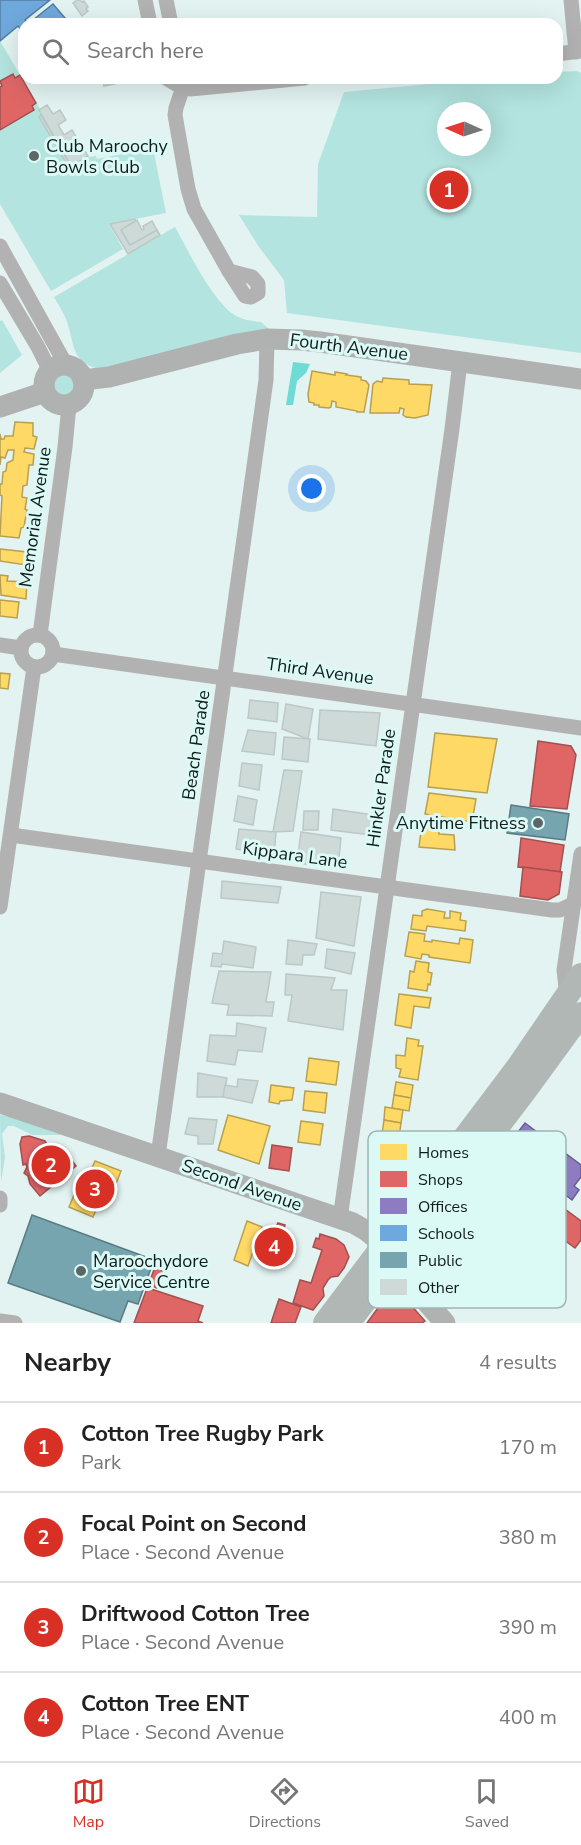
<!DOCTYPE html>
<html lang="en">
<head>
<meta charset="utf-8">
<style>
	body { margin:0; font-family:"Nunito Sans",sans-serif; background:#f2f2f2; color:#222 }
	.compass { position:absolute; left:437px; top:102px; width:54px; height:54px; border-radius:50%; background:#fff; box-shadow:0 6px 24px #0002; rotate:273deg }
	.you { position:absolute; left:312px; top:489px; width:21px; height:21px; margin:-15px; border:4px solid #fff; border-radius:50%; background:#1a73e8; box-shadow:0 0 0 9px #1a73e833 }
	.badge { display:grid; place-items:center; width:39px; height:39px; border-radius:50%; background:#d93025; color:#fff; font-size:20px; font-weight:700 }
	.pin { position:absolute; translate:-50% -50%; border:3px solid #fff; box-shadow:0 2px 6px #0006 }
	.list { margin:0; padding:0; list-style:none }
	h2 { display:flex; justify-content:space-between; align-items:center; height:78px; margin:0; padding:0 24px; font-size:26px }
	h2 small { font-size:20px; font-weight:400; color:#767676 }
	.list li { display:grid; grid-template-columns:39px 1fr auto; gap:18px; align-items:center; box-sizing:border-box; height:90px; padding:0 24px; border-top:2px solid #e0e0e0 }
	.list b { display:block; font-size:22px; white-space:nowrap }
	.list p { margin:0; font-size:20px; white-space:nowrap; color:#767676 }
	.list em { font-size:20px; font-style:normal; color:#767676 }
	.icon { flex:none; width:33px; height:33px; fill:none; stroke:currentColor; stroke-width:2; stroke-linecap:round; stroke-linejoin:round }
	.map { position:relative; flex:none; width:581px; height:1323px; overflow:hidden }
	.search { position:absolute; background:#fff; box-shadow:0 6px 24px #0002; left:18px; right:18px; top:18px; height:66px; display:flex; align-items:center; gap:15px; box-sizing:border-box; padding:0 21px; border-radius:18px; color:#767676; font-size:22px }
	.sheet { height:438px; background:#fff }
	nav { display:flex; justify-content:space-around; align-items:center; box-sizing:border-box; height:84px; border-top:2px solid #e0e0e0; background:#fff; font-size:16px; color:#767676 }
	nav a { display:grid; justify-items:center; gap:3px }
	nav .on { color:#d93025 }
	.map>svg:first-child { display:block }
	.green { fill:#b3e4df; fill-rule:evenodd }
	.water { fill:#6edcd4 }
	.homes { fill:#ffd966; stroke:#b8a050; stroke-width:1.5 }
	.shops { fill:#e06666; stroke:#a25050; stroke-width:1.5 }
	.offices { fill:#8e7cc3; stroke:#685f91; stroke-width:1.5 }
	.schools { fill:#6fa8dc; stroke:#537ea2; stroke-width:1.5 }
	.public { fill:#76a5af; stroke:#587c83; stroke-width:1.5 }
	.building { fill:#cddad8; stroke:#bbc8c7; stroke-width:1.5 }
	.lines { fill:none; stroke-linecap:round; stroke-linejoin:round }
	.street { stroke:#b2b2b2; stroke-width:15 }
	.secondary { stroke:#afb2b1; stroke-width:21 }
	.primary { stroke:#b0b7b5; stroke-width:24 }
	.poi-dot { fill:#5a6766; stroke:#dbfaf6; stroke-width:2 }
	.labels { text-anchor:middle; stroke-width:6; stroke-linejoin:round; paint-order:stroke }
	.poi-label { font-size:18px; fill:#111c1b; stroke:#dbfaf6; text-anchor:start }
	.street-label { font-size:18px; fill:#111c1b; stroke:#dbfaf6 }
	.key { fill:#dbfaf6; stroke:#9eb7b4; stroke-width:1.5 }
	.key-label { font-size:16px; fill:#111c1b }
</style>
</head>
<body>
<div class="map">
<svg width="581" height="1323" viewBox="0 0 581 1323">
	<rect width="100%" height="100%" fill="#e2f3f1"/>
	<g class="green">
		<path d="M 0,41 L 73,165 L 79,161 L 84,162 L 88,160 L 88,157 L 96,156 L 97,159 L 153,148 L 166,213 L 109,224 L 123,249 L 51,291 L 0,204 Z"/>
		<path d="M 577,71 L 581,73 L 581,353 L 287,313 L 284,280 L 259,247 L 239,215 L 317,217 L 318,164 L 344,92 L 494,78 L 557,78 L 557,72 ZM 446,111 L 482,111 L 482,147 L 446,147 Z"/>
		<path d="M 175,227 C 189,252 210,297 233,314 C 242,320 251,321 261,322 L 270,330 L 98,369 C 69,360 75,342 66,319 C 63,312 58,304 54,297 Z"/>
		<path d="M 2,320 L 22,355 L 0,373 L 0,321 Z"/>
		<circle cx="64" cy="386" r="14"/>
		<path d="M 0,1115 L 11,1117 L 61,1135 L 32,1135 L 14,1126 L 8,1126 L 2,1134 L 5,1157 L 1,1182 Z"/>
	</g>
	<path class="water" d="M 293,362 L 310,364 L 306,373 L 297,381 L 293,405 L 286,405 Z"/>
	<g class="homes">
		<path d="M 312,371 L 335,375 L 335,372 L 347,374 L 346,375 L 361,377 L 361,380 L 366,381 L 369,385 L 364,412 L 357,412 L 357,411 L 336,407 L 336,402 L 332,401 L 331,407 L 329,408 L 319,407 L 319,405 L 314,405 L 314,403 L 309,402 L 308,394 Z"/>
		<path d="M 383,378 L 409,380 L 409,384 L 432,385 L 428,415 L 415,418 L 406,417 L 403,415 L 404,409 L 400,408 L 399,413 L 370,413 L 373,384 L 377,381 L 382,382 Z"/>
		<path d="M 15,422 L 33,423 L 33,436 L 37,437 L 34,449 L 25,448 L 24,452 L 34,454 L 33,465 L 29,465 L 27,485 L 23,486 L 22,497 L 27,498 L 25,509 L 27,510 L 24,527 L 21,528 L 19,538 L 0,536 L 2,496 L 0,495 L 0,484 L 2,484 L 3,472 L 6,471 L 7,463 L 13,460 L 14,450 L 8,450 L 5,458 L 1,457 L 0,465 L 0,434 L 1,439 L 4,439 L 5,436 L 13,436 Z"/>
		<path d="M 0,549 L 27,552 L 26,565 L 0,561 Z"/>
		<path d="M 0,575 L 8,576 L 7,581 L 27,582 L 26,599 L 1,595 Z"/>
		<path d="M 0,600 L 19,602 L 17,618 L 0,616 Z"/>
		<path d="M 0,673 L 10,674 L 8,689 L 0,688 Z"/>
		<path d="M 435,733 L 497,739 L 487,793 L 428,787 Z"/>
		<path d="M 429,793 L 476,799 L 472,822 L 425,814 Z"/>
		<path d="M 422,823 L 439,826 L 439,834 L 454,835 L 455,850 L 419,847 Z"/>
		<path d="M 427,909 L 445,912 L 444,918 L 450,918 L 450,911 L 461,913 L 460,920 L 466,921 L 465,931 L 427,926 L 426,931 L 411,929 L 413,915 L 422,916 L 422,911 Z"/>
		<path d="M 409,932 L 425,934 L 424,941 L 432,942 L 432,940 L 459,944 L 460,938 L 473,940 L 470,963 L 429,957 L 429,955 L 422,954 L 421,959 L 405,956 Z"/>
		<path d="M 416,961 L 429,963 L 428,972 L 432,973 L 430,985 L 428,984 L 427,991 L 408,988 L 410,971 L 414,972 Z"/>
		<path d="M 399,994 L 431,998 L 429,1008 L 414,1006 L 411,1028 L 395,1025 Z"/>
		<path d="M 407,1038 L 419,1040 L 418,1046 L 423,1046 L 418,1080 L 399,1077 L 401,1069 L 396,1068 L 396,1055 L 405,1056 Z"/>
		<path d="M 309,1058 L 339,1062 L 336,1085 L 306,1081 Z"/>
		<path d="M 396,1082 L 413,1085 L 411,1098 L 394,1095 Z"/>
		<path d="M 271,1085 L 294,1088 L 292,1100 L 280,1101 L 279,1104 L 269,1102 Z"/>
		<path d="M 305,1091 L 327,1093 L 325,1113 L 303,1110 Z"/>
		<path d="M 394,1095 L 411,1098 L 409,1111 L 392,1108 Z"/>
		<path d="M 385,1107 L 403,1110 L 401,1123 L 384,1120 Z"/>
		<path d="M 228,1115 L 270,1126 L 259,1164 L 218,1150 Z"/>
		<path d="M 384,1120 L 401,1123 L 399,1137 L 382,1135 Z"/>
		<path d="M 301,1121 L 323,1124 L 320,1145 L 298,1142 Z"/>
		<path d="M 95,1161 L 121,1171 L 112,1194 L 114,1195 L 110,1205 L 103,1202 L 102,1205 L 99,1203 L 93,1217 L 69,1207 L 79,1183 L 85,1185 Z"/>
		<path d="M 247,1221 L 262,1227 L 248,1266 L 234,1260 Z"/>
	</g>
	<g class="shops">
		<path d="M 13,74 L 15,78 L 20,75 L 36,103 L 32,106 L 34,110 L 0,130 L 0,87 L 2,86 L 0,81 Z"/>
		<path d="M 538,741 L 571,746 L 576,755 L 567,809 L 530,806 Z"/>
		<path d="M 521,838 L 564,845 L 560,872 L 518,867 Z"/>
		<path d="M 523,867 L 562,872 L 559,894 L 548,900 L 520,896 Z"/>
		<path d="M 29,1136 L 45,1141 L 48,1146 L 64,1151 L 76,1166 L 40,1196 L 30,1184 L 28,1176 L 24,1173 L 27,1167 L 26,1164 L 23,1165 L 20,1144 L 22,1137 Z"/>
		<path d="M 272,1145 L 292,1148 L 289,1171 L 269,1168 Z"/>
		<path d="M 502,1163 L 581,1221 L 581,1240 L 575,1248 L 564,1240 L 544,1266 L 502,1235 L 499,1239 L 465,1214 Z"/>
		<path d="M 278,1223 L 285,1225 L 283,1232 L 288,1234 L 278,1265 L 260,1260 L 271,1228 L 275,1229 Z"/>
		<path d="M 320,1234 L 336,1239 L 344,1245 L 349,1257 L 344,1268 L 338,1276 L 331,1277 L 328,1280 L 323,1288 L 324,1296 L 313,1310 L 293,1303 L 300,1280 L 311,1283 L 322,1250 L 313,1247 L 316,1238 L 319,1239 Z"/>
		<path d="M 155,1267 L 163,1270 L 157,1288 L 152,1286 L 151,1289 L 203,1306 L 198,1321 L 203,1323 L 134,1323 Z"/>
		<path d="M 388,1294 L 402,1295 L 425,1321 L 422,1323 L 367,1323 Z"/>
		<path d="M 279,1299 L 301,1307 L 295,1323 L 271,1323 Z"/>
	</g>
	<path class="offices" d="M 525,1123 L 581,1165 L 581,1177 L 574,1186 L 579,1190 L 572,1200 L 505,1149 Z"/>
	<path class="schools" d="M 0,0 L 50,0 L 25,20 L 28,24 L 53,4 L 65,18 L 58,24 L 24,24 L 24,33 L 18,26 L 0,41 Z"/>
	<g class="public">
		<path d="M 511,805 L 569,814 L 565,840 L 507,833 Z"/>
		<path d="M 32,1215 L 154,1260 L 138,1304 L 128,1301 L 120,1322 L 8,1283 Z"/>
	</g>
	<g class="building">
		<path d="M 77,0 L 80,0 L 82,2 L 84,1 L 88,7 L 86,9 L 88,11 L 82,16 L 73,3 Z"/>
		<path d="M 103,78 L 129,78 L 129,81 L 104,86 Z"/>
		<path d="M 47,105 L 53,114 L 60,110 L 66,120 L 58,125 L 64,135 L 72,130 L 88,156 L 71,166 L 39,110 Z"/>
		<path d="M 41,115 L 71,166 L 73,165 L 75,169 L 71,171 L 39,117 Z"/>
		<path d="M 135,219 L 136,221 L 121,230 L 130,245 L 157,230 L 160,235 L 128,254 L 110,224 Z"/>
		<path d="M 137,220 L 142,230 L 144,229 L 143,226 L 152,221 L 157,230 L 130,245 L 121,230 Z"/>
		<path d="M 250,700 L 278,703 L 277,722 L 248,718 Z"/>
		<path d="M 286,704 L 313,709 L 308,739 L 282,729 Z"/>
		<path d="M 320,710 L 380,713 L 376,746 L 318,739 Z"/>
		<path d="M 248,730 L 276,733 L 274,755 L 242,751 Z"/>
		<path d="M 284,737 L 310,739 L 308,762 L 282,759 Z"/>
		<path d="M 242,763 L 262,765 L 259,790 L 239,786 Z"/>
		<path d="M 284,770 L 302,771 L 293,831 L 273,832 Z"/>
		<path d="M 238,796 L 257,800 L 253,825 L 234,821 Z"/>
		<path d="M 333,809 L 373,815 L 371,835 L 331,830 Z"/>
		<path d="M 304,811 L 319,811 L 318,830 L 303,830 Z"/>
		<path d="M 239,829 L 276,832 L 274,856 L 236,849 Z"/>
		<path d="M 301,832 L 341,838 L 338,868 L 297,863 Z"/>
		<path d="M 222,881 L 281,887 L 278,903 L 221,898 Z"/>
		<path d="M 321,892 L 361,897 L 354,946 L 316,938 Z"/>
		<path d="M 288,940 L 317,944 L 314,955 L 303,955 L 302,965 L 286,964 Z"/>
		<path d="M 224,941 L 256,947 L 253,968 L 222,964 L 221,967 L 211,966 L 213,953 L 222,954 Z"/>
		<path d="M 327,949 L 355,953 L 351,974 L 325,968 Z"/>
		<path d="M 219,971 L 271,972 L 266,1002 L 274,1002 L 272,1016 L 227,1015 L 229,1005 L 212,1003 Z"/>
		<path d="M 286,974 L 335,978 L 331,990 L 347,990 L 343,1030 L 288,1021 L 292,995 L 285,995 Z"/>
		<path d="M 237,1023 L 266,1028 L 262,1052 L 238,1050 L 235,1065 L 207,1061 L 210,1035 L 236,1036 Z"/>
		<path d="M 198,1073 L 227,1078 L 223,1097 L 197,1097 Z"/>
		<path d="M 238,1079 L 258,1081 L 252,1103 L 223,1097 L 225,1085 L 237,1087 Z"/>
		<path d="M 189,1118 L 217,1120 L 213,1144 L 198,1144 L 198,1136 L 185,1134 Z"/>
	</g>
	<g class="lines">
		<g class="street">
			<path d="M 145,0 L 150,24"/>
			<path d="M 166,0 L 171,24"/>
			<path d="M 571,0 L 576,52"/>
			<path d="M 557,54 L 581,51"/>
			<path d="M 166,78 L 176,84 L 190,89 L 305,78"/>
			<path d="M 183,87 L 176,108 L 175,115 L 188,189 L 194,209 L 229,271"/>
			<path d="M 0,246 L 66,365"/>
			<path d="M 229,271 L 252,277 L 258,284 L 258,293 L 251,297 L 245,296 Z"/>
			<path d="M 0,283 L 38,347 L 50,371"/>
			<circle cx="37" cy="651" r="16"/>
			<path d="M 40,635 L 65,447 L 69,405"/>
			<path d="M 0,645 L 21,648"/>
			<path d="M 53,654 L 581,728"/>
			<path d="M 11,835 L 552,910 L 560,910 L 573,904"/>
			<path d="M 0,907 L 34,667"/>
			<path d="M 567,997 L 564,970 L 581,854"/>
			<path d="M 158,1156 L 266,380 L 267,339"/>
			<path d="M 0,1198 L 0,1205"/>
			<path d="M 340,1219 L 452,429 L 460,362"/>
			<path d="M 0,1321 L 15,1323"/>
		</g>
		<g class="secondary">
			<circle cx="64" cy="385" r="20"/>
			<path d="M 83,380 L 109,377 L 237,344 L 267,339 L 301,340 L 320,342 L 581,379"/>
			<path d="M 0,407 L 45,392"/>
			<path d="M 0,1103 L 353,1223 L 367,1231 L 383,1244 L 394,1265 L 445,1323"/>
		</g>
		<g class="primary">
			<path d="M 325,1323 L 518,1067 L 581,975"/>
			<path d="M 348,1323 L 524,1092 L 581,1014"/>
		</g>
	</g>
	<g class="poi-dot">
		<circle cx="34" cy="156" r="6"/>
		<circle cx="538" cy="823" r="6"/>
		<circle cx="81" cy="1271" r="6"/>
	</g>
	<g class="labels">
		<g class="poi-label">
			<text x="46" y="152">Club Maroochy<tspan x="46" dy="21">Bowls Club</tspan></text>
			<text x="526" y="829" text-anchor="end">Anytime Fitness</text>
			<text x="93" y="1267">Maroochydore<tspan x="93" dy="21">Service Centre</tspan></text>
		</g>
		<g class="street-label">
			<text transform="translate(349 347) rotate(7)" y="6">Fourth Avenue</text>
			<text transform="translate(35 517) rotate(-82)" y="6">Memorial Avenue</text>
			<text transform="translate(320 671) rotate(8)" y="6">Third Avenue</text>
			<text transform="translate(196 745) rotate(-82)" y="6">Beach Parade</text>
			<text transform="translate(381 788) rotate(-82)" y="6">Hinkler Parade</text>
			<text transform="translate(295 855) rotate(8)" y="6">Kippara Lane</text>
			<text transform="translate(242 1185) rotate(19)" y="6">Second Avenue</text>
		</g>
	</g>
	<rect x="368" y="1131" width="198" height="177" rx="9" class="key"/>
	<rect x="380" y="1144" width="27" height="16" fill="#ffd966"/>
	<rect x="380" y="1171" width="27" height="16" fill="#e06666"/>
	<rect x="380" y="1198" width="27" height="16" fill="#8e7cc3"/>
	<rect x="380" y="1225" width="27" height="16" fill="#6fa8dc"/>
	<rect x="380" y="1252" width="27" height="16" fill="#76a5af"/>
	<rect x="380" y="1279" width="27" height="16" fill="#cddad8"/>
	<g class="key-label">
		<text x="418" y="1158">Homes</text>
		<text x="418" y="1185">Shops</text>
		<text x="418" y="1212">Offices</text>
		<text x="418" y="1239">Schools</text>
		<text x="418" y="1266">Public</text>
		<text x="418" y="1293">Other</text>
	</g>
</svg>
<svg class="compass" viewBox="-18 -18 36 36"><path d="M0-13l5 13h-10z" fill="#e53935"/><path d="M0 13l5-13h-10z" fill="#767676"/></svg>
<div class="you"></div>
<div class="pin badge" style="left:449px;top:190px">1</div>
<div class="pin badge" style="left:51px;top:1165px">2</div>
<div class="pin badge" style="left:95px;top:1189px">3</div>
<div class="pin badge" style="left:274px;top:1247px">4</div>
<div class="search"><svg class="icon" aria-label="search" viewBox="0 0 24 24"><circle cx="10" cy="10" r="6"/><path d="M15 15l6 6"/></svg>Search here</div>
</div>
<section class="sheet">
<h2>Nearby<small>4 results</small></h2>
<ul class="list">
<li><span class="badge">1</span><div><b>Cotton Tree Rugby Park</b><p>Park</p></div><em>170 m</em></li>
<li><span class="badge">2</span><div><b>Focal Point on Second</b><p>Place · Second Avenue</p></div><em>380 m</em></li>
<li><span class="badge">3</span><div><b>Driftwood Cotton Tree</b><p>Place · Second Avenue</p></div><em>390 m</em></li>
<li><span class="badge">4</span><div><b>Cotton Tree ENT</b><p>Place · Second Avenue</p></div><em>400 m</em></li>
</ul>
</section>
<nav>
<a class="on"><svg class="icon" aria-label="map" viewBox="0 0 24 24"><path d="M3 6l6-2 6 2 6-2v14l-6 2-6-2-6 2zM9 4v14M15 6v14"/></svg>Map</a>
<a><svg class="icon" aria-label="directions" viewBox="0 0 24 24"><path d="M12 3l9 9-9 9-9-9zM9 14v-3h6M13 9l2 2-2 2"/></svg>Directions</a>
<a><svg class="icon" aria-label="saved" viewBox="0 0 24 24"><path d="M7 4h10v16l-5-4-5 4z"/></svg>Saved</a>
</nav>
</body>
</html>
